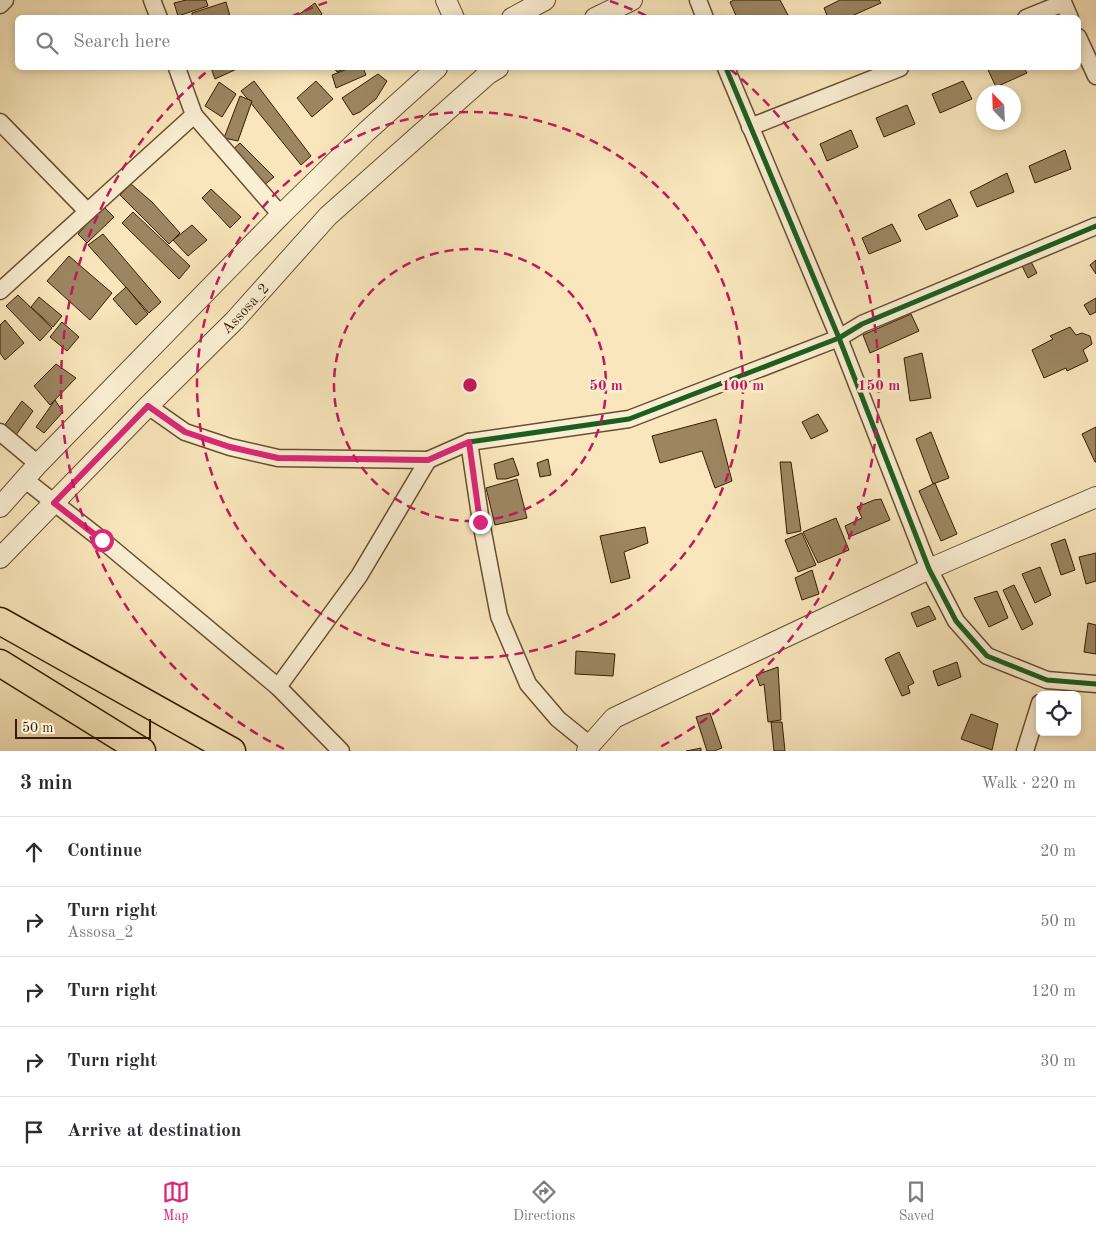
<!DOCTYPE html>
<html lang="en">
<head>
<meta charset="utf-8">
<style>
	body { margin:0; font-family:"Old Standard TT",serif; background:#f2f2f3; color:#2b2b33 }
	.controls { position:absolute; right:15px; bottom:15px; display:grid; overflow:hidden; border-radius:8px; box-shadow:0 2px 8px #0003 }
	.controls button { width:45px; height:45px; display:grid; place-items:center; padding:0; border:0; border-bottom:1px solid #e1e1e2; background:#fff; color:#2b2b33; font:25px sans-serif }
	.compass { position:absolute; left:976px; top:85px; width:45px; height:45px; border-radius:50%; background:#fff; box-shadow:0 2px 8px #0003; rotate:337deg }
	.scale { position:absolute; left:15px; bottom:12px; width:136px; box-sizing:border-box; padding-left:5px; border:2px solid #371d01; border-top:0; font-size:14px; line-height:18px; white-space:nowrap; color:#371d01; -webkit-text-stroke:4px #fbefd3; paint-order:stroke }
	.stop { position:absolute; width:15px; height:15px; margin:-11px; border:4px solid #db2777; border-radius:50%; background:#fff }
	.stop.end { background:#db2777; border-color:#fff; box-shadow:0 1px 5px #0008 }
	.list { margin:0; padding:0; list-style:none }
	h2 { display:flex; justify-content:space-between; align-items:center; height:65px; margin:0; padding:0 20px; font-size:21px }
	h2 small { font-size:16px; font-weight:400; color:#7c7c81 }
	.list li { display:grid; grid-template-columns:32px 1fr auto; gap:15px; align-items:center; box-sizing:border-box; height:70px; padding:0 20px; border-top:1px solid #e1e1e2 }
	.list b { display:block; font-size:19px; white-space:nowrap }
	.list p { margin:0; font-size:16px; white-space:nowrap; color:#7c7c81 }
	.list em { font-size:16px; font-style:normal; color:#7c7c81 }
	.icon { flex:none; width:28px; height:28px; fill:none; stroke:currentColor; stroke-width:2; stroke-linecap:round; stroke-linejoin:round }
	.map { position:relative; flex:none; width:1096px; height:751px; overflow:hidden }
	.search { position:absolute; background:#fff; box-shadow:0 2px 8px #0003; left:15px; right:15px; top:15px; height:55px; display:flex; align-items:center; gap:12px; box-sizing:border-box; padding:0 18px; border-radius:8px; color:#7c7c81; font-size:19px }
	.sheet { height:415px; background:#fff }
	nav { display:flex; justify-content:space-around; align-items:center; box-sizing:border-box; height:70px; border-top:1px solid #e1e1e2; background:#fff; font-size:14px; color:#7c7c81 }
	nav a { display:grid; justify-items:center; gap:2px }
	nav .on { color:#db2777 }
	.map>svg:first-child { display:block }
	.building { fill:#9c8662; stroke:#371d01 }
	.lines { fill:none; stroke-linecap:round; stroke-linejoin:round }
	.minor-casing { stroke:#684f30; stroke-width:19 }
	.tertiary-casing { stroke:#684f30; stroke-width:22 }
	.trunk-casing { stroke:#371d01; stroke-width:29 }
	.minor { stroke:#fbefd3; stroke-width:16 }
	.tertiary { stroke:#fbefd3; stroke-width:20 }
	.trunk { stroke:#f9e6bc; stroke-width:26 }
	.cycleway-casing { stroke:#fbefd3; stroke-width:8 }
	.cycleway { stroke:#1b5e20; stroke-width:5 }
	.route { stroke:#db2777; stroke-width:6 }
	.ring { fill:none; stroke:#c2185b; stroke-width:2.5; stroke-dasharray:9 6 }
	.labels { text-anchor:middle; stroke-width:5; stroke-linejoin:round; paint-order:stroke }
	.street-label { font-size:15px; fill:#371d01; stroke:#fbefd3 }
	.centre { fill:#c2185b; stroke:#fbefd3; stroke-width:2.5 }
	.ring-label { font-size:15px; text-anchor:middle; font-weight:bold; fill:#c2185b; stroke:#fbefd3; stroke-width:5; stroke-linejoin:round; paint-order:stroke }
</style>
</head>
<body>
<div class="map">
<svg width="1096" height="751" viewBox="0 0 1096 751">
	<rect width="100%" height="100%" fill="#f9e6bc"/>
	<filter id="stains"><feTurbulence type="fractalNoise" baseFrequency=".004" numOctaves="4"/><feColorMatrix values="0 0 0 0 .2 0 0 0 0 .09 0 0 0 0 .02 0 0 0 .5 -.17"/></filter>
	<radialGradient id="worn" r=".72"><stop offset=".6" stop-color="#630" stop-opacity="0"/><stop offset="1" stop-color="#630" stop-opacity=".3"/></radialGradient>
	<g class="building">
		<path d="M 186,0 L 206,0 L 208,6 L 178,16 L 174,3 Z"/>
		<path d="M 734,0 L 780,0 L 788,15 L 784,18 L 737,18 L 730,2 Z"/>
		<path d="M 840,0 L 879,0 L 881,3 L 847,18 L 828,18 L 824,8 Z"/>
		<path d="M 226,2 L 230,16 L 222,18 L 192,18 L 192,13 Z"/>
		<path d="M 315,3 L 322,14 L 317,18 L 294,18 Z"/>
		<path d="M 211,68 L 239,68 L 215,79 Z"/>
		<path d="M 334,68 L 347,68 L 337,72 Z"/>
		<path d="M 350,68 L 363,68 L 366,75 L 336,88 L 332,75 Z"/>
		<path d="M 994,68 L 1024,68 L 1027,73 L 996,87 L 988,70 Z"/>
		<path d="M 378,74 L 387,81 L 376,99 L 360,112 L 353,115 L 342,98 Z"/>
		<path d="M 254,81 L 311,156 L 301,165 L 241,91 Z"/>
		<path d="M 316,81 L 333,99 L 312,117 L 297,98 Z"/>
		<path d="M 963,81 L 972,99 L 940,113 L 932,94 Z"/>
		<path d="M 219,82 L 236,94 L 222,117 L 205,106 Z"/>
		<path d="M 240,96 L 252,101 L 238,141 L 224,138 Z"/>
		<path d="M 907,105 L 915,124 L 884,137 L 876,118 Z"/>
		<path d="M 851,130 L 858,147 L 827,161 L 820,144 Z"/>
		<path d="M 240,143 L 274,177 L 262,187 L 231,151 Z"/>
		<path d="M 1065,150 L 1071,169 L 1035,183 L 1029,166 Z"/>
		<path d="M 1007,173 L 1014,192 L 977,207 L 970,192 Z"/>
		<path d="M 131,184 L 152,202 L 180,233 L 169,244 L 120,195 Z"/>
		<path d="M 211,189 L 241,217 L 230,228 L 202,198 Z"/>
		<path d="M 950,199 L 958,216 L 926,230 L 918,215 Z"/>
		<path d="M 103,206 L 114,217 L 87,243 L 78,234 Z"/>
		<path d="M 133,212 L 190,266 L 179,279 L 122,223 Z"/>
		<path d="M 892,224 L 901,241 L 869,254 L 862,238 Z"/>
		<path d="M 192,225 L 207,240 L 188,256 L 173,240 Z"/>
		<path d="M 103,234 L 161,302 L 149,313 L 88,245 Z"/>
		<path d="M 69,256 L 112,293 L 90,320 L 47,281 Z"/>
		<path d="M 1030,260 L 1037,273 L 1028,278 L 1021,264 Z"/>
		<path d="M 1096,260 L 1096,274 L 1090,265 Z"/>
		<path d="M 126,287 L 148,314 L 136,325 L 113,299 Z"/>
		<path d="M 18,295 L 52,328 L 40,341 L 6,306 Z"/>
		<path d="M 39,297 L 62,316 L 53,327 L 31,307 Z"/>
		<path d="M 1096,298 L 1096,312 L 1090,315 L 1084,305 Z"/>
		<path d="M 911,314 L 919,331 L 870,353 L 863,335 Z"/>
		<path d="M 5,320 L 24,343 L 5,360 L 0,353 L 0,325 Z"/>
		<path d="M 62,322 L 79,337 L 67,351 L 50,337 Z"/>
		<path d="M 1070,327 L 1076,335 L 1082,333 L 1090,336 L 1092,344 L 1083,350 L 1088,361 L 1067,371 L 1066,368 L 1044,378 L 1032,350 L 1053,339 L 1050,336 Z"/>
		<path d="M 922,353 L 931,398 L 910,401 L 904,358 Z"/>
		<path d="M 56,364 L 76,378 L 50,405 L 34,386 Z"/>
		<path d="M 55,400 L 63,412 L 44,433 L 36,427 Z"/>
		<path d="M 22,401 L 33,411 L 16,435 L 4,426 Z"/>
		<path d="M 818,414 L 828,431 L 811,439 L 802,422 Z"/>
		<path d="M 716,419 L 732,481 L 715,488 L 702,451 L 660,463 L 652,436 Z"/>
		<path d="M 1096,427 L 1096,462 L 1095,462 L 1082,434 Z"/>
		<path d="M 931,432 L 949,478 L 933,484 L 916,439 Z"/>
		<path d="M 513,458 L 519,475 L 506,479 L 497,479 L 494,464 Z"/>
		<path d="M 548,459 L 551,475 L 540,477 L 537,463 Z"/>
		<path d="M 780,462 L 791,462 L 801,531 L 787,534 Z"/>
		<path d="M 517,479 L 527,518 L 495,525 L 486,488 Z"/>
		<path d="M 935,483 L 957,534 L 941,541 L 919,491 Z"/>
		<path d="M 881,499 L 890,520 L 849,537 L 845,526 L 862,518 L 857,507 L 874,500 Z"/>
		<path d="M 836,518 L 849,550 L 818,563 L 803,532 Z"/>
		<path d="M 645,527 L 648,543 L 624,552 L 630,578 L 611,583 L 600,536 Z"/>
		<path d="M 802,533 L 816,565 L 798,572 L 785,540 Z"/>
		<path d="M 1065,539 L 1075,570 L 1061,575 L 1051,544 Z"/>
		<path d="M 1096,553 L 1096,581 L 1086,584 L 1079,557 Z"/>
		<path d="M 1040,567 L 1051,595 L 1035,603 L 1022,574 Z"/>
		<path d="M 812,570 L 819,594 L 802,600 L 795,578 Z"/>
		<path d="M 1014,585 L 1033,624 L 1022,630 L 1003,590 Z"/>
		<path d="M 997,591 L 1008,618 L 989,627 L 974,598 Z"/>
		<path d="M 929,606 L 936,619 L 917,627 L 911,613 Z"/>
		<path d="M 1088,623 L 1096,625 L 1096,654 L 1084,652 Z"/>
		<path d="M 576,651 L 615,654 L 613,676 L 575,674 Z"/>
		<path d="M 899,652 L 914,683 L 908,686 L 910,693 L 902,696 L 885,659 Z"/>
		<path d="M 957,662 L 961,677 L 938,686 L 933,671 Z"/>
		<path d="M 778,667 L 781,720 L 768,722 L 764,684 L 760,686 L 756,675 Z"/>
		<path d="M 710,713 L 722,748 L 714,751 L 707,751 L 696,717 Z"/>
		<path d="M 971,714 L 998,724 L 992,750 L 961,739 Z"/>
		<path d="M 771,722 L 782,722 L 785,751 L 774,751 Z"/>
		<path d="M 701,748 L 701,751 L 686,751 Z"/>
	</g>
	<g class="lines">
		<defs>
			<g id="minor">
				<path d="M 152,0 L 159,18"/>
				<path d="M 698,0 L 705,18"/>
				<path d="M 1062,0 L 1070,18"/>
				<path d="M 0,5 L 5,0"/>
				<path d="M 1026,18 L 1063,3"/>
				<path d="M 1078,37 L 1096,76"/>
				<path d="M 726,68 L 839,338 L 929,569 L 956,621 L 987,656 L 1047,680 L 1096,684"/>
				<path d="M 194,115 L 281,215"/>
				<path d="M 0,122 L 87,211"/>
				<path d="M 750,127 L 900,68"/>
				<path d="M 0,291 L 194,115 L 177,68"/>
				<path d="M 148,406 L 185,432 L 230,447 L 278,458 L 428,460 L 469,442 L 629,419 L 839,338 L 862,324 L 1096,226"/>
				<path d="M 0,432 L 38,464"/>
				<path d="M 469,442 L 481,522 L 499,616 L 528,684 L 558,719 L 590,745"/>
				<path d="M 24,479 L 102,540 L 278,687 L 341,751"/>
				<path d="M 278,687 L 359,576 L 428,460"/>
				<path d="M 1025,751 L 1040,703"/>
			</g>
			<g id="tertiary">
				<path d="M 446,0 L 454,18"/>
				<path d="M 512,18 L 545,0"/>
				<path d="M 595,18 L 632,0"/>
				<path d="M 0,507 L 38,464 L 281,215 L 366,132 L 437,68"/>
				<path id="s1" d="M 0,558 L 148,406 L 235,320 L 328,216 L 488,74 L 498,68"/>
				<path d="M 587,751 L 590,745 L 614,718 L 929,569 L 1096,497"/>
			</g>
			<g id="trunk">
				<path d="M 0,621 L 232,751"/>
				<path d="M 0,663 L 142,751"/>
			</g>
		</defs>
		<use href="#minor" class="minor-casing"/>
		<use href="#tertiary" class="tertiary-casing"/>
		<use href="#trunk" class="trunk-casing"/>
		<use href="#minor" class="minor"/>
		<use href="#tertiary" class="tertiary"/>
		<use href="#trunk" class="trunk"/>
		<defs>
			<g id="cycleway">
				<path d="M 726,68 L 839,338 L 929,569 L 956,621 L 987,656 L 1047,680 L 1096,684"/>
				<path d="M 148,406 L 185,432 L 230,447 L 278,458 L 428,460 L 469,442 L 629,419 L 839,338 L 862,324 L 1096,226"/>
			</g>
		</defs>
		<use href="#cycleway" class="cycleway-casing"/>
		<use href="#cycleway" class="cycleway"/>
	</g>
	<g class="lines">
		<path class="route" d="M 102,540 L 54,503 L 148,406 L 185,432 L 230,447 L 278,458 L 428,460 L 469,442 L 480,522"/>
	</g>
	<g class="ring">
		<circle cx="470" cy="385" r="136"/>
		<circle cx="470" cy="385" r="273"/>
		<path d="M284 749A409 409 0 0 1 210 69M291 17A409 409 0 0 1 330 1M610 1A409 409 0 0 1 649 17M730 69A409 409 0 0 1 656 749"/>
	</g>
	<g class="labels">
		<g class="street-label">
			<text dy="5" stroke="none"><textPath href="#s1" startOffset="350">Assosa_2</textPath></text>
		</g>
	</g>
	<circle cx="470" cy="385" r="8" class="centre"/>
	<g class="ring-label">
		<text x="606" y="390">50 m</text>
		<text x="743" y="390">100 m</text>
		<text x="879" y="390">150 m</text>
	</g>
	<rect width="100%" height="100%" filter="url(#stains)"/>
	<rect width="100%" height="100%" fill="url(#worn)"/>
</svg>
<div class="controls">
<button><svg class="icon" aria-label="locate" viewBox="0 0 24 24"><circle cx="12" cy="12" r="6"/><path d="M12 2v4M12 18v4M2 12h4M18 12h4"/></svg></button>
</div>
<svg class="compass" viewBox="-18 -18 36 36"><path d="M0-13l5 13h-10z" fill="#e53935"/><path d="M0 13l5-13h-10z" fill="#7c7c81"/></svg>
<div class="scale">50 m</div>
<div class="stop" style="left:102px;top:540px"></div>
<div class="stop end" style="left:480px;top:522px"></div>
<div class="search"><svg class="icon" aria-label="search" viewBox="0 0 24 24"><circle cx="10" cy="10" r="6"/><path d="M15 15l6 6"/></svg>Search here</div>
</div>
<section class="sheet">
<h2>3 min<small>Walk · 220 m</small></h2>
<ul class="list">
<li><svg class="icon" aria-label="ahead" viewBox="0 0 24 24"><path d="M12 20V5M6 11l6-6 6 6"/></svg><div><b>Continue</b></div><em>20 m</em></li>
<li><svg class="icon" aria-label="right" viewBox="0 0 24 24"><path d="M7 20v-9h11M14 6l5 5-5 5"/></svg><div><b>Turn right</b><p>Assosa_2</p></div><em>50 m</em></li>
<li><svg class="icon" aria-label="right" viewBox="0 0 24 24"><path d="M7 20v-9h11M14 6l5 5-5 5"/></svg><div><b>Turn right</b></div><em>120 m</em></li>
<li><svg class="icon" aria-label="right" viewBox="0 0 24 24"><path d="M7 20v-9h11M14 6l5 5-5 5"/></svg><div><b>Turn right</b></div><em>30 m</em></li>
<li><svg class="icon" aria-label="arrive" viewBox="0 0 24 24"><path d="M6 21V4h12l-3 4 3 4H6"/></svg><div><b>Arrive at destination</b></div></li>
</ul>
</section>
<nav>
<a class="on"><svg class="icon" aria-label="map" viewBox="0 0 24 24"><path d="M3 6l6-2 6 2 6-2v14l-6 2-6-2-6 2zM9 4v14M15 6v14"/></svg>Map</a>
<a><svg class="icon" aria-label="directions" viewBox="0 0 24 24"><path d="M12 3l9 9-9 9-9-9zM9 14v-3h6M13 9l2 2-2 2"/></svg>Directions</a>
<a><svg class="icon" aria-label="saved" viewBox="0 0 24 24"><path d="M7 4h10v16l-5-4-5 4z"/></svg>Saved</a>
</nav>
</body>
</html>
